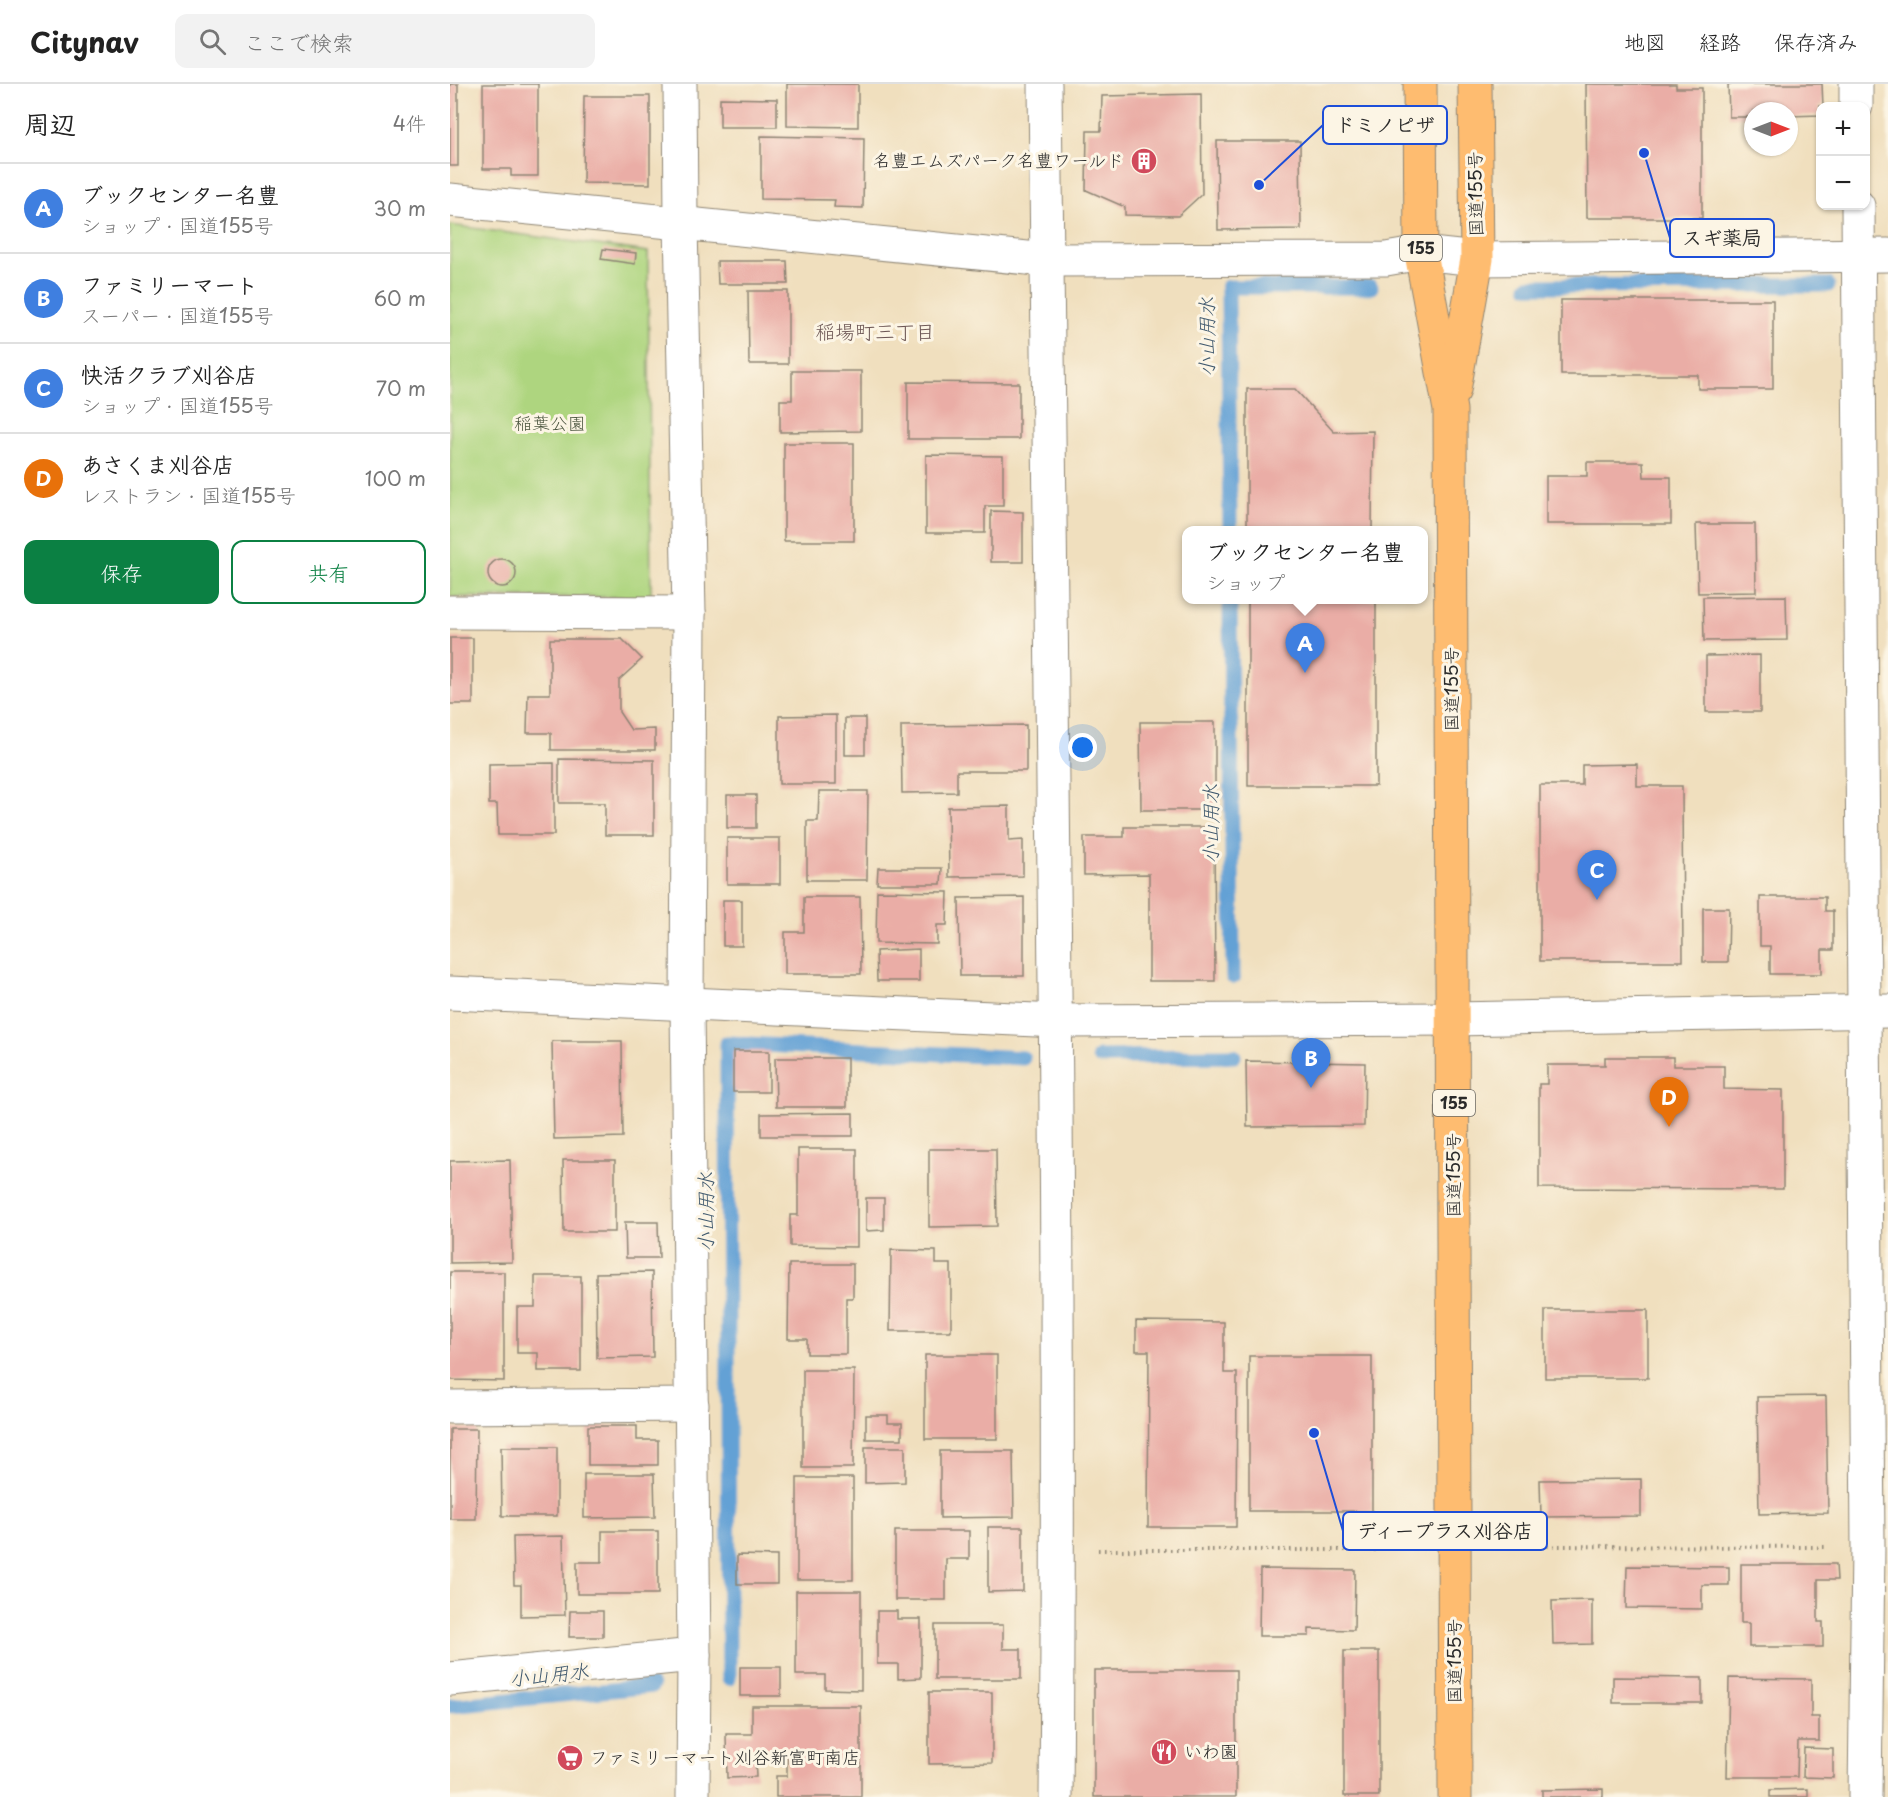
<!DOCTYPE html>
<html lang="ja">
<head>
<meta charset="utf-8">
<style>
	body { margin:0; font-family:"Playpen Sans","Klee One",sans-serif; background:#f2f2f2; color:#222 }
	.controls { position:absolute; right:18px; top:18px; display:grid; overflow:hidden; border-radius:12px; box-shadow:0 2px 4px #0004 }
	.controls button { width:54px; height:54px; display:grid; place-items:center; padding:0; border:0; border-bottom:2px solid #e0e0e0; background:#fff; color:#222; font:30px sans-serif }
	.compass { position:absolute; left:1294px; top:18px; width:54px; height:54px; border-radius:50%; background:#fff; box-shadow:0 2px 4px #0004; rotate:90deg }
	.you { position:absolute; left:633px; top:664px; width:21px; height:21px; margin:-15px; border:4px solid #fff; border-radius:50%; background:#1a73e8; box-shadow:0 0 0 9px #1a73e833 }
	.badge { display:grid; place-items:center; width:39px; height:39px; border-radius:50%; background:#0b8043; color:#fff; font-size:20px; font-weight:700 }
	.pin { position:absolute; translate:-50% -50px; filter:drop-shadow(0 2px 3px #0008) }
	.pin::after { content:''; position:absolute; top:32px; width:21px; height:18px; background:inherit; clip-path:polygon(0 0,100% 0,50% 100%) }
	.popup { position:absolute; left:732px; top:442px; width:246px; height:78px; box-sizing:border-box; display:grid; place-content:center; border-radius:12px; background:#fff; filter:drop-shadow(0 2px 4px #0005); font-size:20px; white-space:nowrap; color:#767676 }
	.popup b { font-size:22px; color:#222 }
	.popup::after { content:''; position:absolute; left:50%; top:100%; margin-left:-12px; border:12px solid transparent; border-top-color:#fff }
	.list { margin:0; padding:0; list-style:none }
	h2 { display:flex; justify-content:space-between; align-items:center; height:78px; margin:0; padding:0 24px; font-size:26px }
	h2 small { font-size:20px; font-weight:400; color:#767676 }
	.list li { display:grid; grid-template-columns:39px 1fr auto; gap:18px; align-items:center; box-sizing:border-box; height:90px; padding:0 24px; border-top:2px solid #e0e0e0 }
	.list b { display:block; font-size:22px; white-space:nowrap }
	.list p { margin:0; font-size:20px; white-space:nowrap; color:#767676 }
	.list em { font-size:20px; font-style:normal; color:#767676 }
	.actions { display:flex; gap:12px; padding:18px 24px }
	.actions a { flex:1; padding:14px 0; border:2px solid #0b8043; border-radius:12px; text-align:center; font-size:21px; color:#0b8043 }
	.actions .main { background:#0b8043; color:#fff }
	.icon { flex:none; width:33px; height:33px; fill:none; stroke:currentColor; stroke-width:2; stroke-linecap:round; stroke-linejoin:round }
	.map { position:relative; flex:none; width:1438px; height:1713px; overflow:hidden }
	header { display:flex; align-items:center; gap:36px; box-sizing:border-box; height:84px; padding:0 30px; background:#fff; border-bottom:2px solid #e0e0e0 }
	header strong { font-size:28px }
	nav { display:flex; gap:33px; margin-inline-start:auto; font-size:21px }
	.search { width:420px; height:54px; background:#f2f2f2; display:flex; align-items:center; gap:15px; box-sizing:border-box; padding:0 21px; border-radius:12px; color:#767676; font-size:22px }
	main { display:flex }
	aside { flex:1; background:#fff }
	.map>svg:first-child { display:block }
	.green { fill:#aed57f; stroke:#6c8055; stroke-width:1.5 }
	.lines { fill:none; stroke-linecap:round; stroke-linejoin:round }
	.stream { stroke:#63a1d5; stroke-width:15 }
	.building { fill:#eaada6 }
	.minor-casing { stroke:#8e8574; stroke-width:35 }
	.highway-casing { stroke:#8e8574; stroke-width:35 }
	.path { stroke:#8e8574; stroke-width:4; stroke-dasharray:1.5 4.5; stroke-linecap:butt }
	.minor { stroke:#fff; stroke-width:33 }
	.highway { stroke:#febc70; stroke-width:33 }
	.labels { text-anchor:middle; stroke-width:6; stroke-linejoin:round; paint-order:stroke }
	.shield { fill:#fcf5e5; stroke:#6a6863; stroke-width:1.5 }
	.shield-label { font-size:16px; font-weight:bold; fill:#2b2b2b }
	.poi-label { font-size:18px; fill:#2b2b2b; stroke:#fcf5e5; text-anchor:start }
	.street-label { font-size:18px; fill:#2b2b2b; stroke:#fcf5e5 }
	.park-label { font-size:18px; fill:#4c5640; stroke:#fcf5e5 }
	.neighbourhood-label { font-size:20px; fill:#6e5856; stroke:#fcf5e5 }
	.water-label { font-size:20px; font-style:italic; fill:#415a6f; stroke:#fcf5e5 }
	.leader { fill:none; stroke:#1d4ed8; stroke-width:2 }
	.callout-dot { fill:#1d4ed8; stroke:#fcf5e5; stroke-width:2 }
	.callout { fill:#fcf5e5; stroke:#1d4ed8; stroke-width:2 }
	.callout-label { font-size:20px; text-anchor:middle; font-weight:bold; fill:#2b2b2b }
</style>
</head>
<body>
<header>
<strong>Citynav</strong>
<div class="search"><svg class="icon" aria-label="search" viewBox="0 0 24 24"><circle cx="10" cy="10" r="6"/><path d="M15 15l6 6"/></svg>ここで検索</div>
<nav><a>地図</a><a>経路</a><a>保存済み</a></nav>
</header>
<main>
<aside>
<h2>周辺<small>4件</small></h2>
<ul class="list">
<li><span class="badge" style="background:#3f7fe0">A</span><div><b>ブックセンター名豊</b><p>ショップ · 国道155号</p></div><em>30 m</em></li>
<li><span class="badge" style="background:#3f7fe0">B</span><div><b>ファミリーマート</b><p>スーパー · 国道155号</p></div><em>60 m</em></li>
<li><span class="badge" style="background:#3f7fe0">C</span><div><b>快活クラブ刈谷店</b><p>ショップ · 国道155号</p></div><em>70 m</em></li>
<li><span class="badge" style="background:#e8710a">D</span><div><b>あさくま刈谷店</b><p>レストラン · 国道155号</p></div><em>100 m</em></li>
</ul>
<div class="actions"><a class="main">保存</a><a>共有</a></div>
</aside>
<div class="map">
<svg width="1438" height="1713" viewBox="0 0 1438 1713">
	<rect width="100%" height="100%" fill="#fcf5e5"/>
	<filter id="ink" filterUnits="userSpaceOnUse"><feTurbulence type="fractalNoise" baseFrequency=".0167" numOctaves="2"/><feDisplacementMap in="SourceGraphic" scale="12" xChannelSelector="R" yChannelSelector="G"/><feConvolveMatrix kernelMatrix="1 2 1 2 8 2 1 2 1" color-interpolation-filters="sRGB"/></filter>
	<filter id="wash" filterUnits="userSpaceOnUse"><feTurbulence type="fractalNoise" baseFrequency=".008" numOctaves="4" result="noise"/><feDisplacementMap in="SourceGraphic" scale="24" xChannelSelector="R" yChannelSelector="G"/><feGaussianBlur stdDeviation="1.35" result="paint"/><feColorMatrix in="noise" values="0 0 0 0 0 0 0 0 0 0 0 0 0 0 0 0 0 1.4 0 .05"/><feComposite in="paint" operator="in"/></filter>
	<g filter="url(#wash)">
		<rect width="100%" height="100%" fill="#f0dfbe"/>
		<path class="green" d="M 0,141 L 198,168 L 201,513 L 0,513 Z"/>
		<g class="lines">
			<g class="stream">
				<path d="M 1078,202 L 1378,201"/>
				<path d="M 780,446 L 778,203 L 921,203"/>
				<path d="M 780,516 L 783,893"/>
				<path d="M 649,973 L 784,972"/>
				<path d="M 279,1594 L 277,959 L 573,974"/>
				<path d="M 0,1622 L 202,1602"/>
			</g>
		</g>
		<g id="blocks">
			<g class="building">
				<rect x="0" y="0" width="8" height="82"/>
				<path d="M 33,0 L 88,0 L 88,92 L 61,92 L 61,85 L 33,85 Z"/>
				<path d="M 337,0 L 408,0 L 408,43 L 337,42 Z"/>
				<path d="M 1136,0 L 1226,0 L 1226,4 L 1252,4 L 1252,134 L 1137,134 Z"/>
				<path d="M 1278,0 L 1372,0 L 1373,22 L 1370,22 L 1370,31 L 1339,32 L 1339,27 L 1303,27 L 1303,33 L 1279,33 Z"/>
				<path d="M 751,10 L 752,110 L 728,132 L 675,131 L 675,123 L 636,106 L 637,47 L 651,47 L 652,12 Z"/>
				<path d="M 134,12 L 200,12 L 200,100 L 133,99 Z"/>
				<path d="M 270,14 L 327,15 L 327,43 L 270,43 Z"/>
				<path d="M 311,52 L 414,54 L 413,124 L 384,123 L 385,116 L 311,115 Z"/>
				<path d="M 767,57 L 850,57 L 851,145 L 768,146 Z"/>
				<path d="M 153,165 L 186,169 L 185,180 L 151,175 Z"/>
				<path d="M 267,177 L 337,177 L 338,200 L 268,200 Z"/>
				<path d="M 298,207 L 338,207 L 338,280 L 299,280 Z"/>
				<path d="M 1111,216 L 1323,216 L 1323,305 L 1248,305 L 1248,291 L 1111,291 Z"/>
				<path d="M 342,287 L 411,287 L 411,347 L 330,348 L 330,316 L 342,316 Z"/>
				<path d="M 458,298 L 569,299 L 569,355 L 458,355 Z"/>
				<path d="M 797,305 L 845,305 L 884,348 L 923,347 L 922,446 L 797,446 Z"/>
				<rect x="334" y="359" width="70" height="98"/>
				<path d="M 476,371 L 553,372 L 553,422 L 535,422 L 535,449 L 476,449 Z"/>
				<path d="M 1137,378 L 1193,378 L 1194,393 L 1221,393 L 1221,440 L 1096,440 L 1096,392 L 1137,392 Z"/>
				<path d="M 541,427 L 573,428 L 573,478 L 541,478 Z"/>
				<path d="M 1246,440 L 1305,440 L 1306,508 L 1248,509 Z"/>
				<circle cx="52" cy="489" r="14"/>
				<path d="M 1336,512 L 1337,556 L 1254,557 L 1253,513 Z"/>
				<rect x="798" y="516" width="128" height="186"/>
				<rect x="0" y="554" width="23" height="66"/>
				<path d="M 100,555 L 172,555 L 192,575 L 169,596 L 169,628 L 181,646 L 205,645 L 205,666 L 101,666 L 101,649 L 77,649 L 78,610 L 100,610 Z"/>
				<path d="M 1310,571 L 1310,628 L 1256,628 L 1256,572 Z"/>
				<path d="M 386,631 L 386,700 L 329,700 L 329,632 Z"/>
				<rect x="395" y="634" width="20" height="37"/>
				<path d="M 690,638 L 765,638 L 765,726 L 691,726 Z"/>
				<path d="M 576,641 L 576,687 L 507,687 L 507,708 L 452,709 L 451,642 Z"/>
				<path d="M 109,675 L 204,676 L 204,751 L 155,751 L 155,719 L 109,719 Z"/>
				<path d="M 104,679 L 104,751 L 48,751 L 47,720 L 39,720 L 39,680 Z"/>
				<path d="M 1187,680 L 1187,702 L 1232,702 L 1233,877 L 1090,877 L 1090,701 L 1132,701 L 1132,681 Z"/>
				<path d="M 369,707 L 418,707 L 417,796 L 357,796 L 357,737 L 368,737 Z"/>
				<rect x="277" y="711" width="29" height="33"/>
				<path d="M 559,722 L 559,757 L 573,756 L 573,792 L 499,793 L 498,723 Z"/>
				<path d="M 674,743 L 764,743 L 765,897 L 699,897 L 699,790 L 634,791 L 634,753 L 674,753 Z"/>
				<rect x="277" y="754" width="53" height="46"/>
				<path d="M 428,784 L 492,784 L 491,800 L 427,800 Z"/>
				<path d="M 427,807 L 498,808 L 497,841 L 487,841 L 487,860 L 426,859 Z"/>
				<path d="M 354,813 L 410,813 L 411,890 L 335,890 L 335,848 L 354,848 Z"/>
				<path d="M 574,813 L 574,892 L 510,892 L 509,814 Z"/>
				<path d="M 1310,813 L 1375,813 L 1375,827 L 1383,827 L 1383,866 L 1372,866 L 1372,890 L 1320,890 L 1320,862 L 1310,862 Z"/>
				<rect x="273" y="816" width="19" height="46"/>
				<path d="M 1253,824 L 1279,824 L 1278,878 L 1253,878 Z"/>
				<path d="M 469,865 L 469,897 L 427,897 L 426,867 Z"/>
				<path d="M 102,957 L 172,957 L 173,1053 L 104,1055 Z"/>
				<rect x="283" y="967" width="36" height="41"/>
				<path d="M 1155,973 L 1223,973 L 1223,982 L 1274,982 L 1274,1005 L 1333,1006 L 1333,1105 L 1089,1104 L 1089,1000 L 1097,1000 L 1097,981 L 1155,981 Z"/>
				<path d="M 325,974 L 397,974 L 397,1023 L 326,1023 Z"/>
				<path d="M 796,977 L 915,979 L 914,1042 L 797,1043 Z"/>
				<path d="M 403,1029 L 403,1052 L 311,1052 L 311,1030 Z"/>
				<path d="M 348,1065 L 407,1065 L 407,1163 L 340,1162 L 340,1131 L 348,1131 Z"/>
				<path d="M 479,1065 L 546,1065 L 547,1142 L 479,1143 Z"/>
				<path d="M 60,1076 L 62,1178 L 0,1179 L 0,1077 Z"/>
				<path d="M 113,1076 L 165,1076 L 165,1148 L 114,1148 Z"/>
				<path d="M 416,1114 L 434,1114 L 434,1146 L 416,1147 Z"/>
				<path d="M 175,1138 L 208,1138 L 209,1174 L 176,1174 Z"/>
				<path d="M 441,1166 L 486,1167 L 486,1180 L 501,1180 L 501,1247 L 440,1247 Z"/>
				<path d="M 339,1180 L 403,1180 L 403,1214 L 396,1214 L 396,1270 L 357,1270 L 357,1255 L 338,1255 Z"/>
				<path d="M 0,1188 L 54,1188 L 54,1297 L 0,1296 Z"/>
				<path d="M 202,1188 L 203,1273 L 147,1274 L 146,1189 Z"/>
				<path d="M 85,1192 L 131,1192 L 131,1287 L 88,1287 L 88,1269 L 67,1269 L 67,1223 L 85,1223 Z"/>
				<rect x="1095" y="1226" width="103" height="68"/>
				<path d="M 686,1237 L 774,1238 L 774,1289 L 787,1289 L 786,1443 L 698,1443 L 699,1267 L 686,1267 Z"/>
				<rect x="475" y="1271" width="72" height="84"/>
				<rect x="799" y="1272" width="123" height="155"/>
				<path d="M 353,1286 L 404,1286 L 403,1384 L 353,1384 Z"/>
				<path d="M 1376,1312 L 1378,1429 L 1309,1430 L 1307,1313 Z"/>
				<path d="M 416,1331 L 438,1331 L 438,1339 L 452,1339 L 452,1355 L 416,1355 Z"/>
				<path d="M 138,1342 L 187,1342 L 187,1356 L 208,1356 L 208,1381 L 138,1381 Z"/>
				<path d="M 0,1345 L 27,1345 L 26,1435 L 0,1435 Z"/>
				<path d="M 51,1363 L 107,1363 L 107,1432 L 52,1432 Z"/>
				<path d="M 415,1363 L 455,1363 L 455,1398 L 415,1399 Z"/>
				<path d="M 490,1367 L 563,1367 L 564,1433 L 490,1434 Z"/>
				<path d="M 134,1390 L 204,1390 L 205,1433 L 134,1434 Z"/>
				<rect x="347" y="1394" width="56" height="102"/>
				<path d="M 1191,1395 L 1191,1432 L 1091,1433 L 1090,1396 Z"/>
				<path d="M 538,1443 L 573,1443 L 573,1507 L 538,1508 Z"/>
				<path d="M 152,1447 L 208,1447 L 208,1510 L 127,1510 L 127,1478 L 152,1478 Z"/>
				<path d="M 445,1447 L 519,1447 L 519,1475 L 496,1475 L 496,1516 L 445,1516 Z"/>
				<path d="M 113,1452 L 115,1531 L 71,1532 L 71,1501 L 64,1501 L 63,1453 Z"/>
				<path d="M 287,1471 L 327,1472 L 327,1500 L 287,1500 Z"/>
				<path d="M 1291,1480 L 1386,1480 L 1387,1496 L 1368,1496 L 1368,1538 L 1373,1538 L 1373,1563 L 1299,1563 L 1299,1539 L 1291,1539 Z"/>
				<path d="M 1177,1482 L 1279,1483 L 1279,1501 L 1252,1501 L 1252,1525 L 1176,1524 Z"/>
				<path d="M 810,1485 L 905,1486 L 904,1546 L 859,1545 L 859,1552 L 809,1552 Z"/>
				<path d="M 346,1507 L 411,1507 L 411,1606 L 375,1605 L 375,1591 L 346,1591 Z"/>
				<path d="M 1142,1516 L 1142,1560 L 1103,1561 L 1102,1517 Z"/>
				<path d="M 120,1527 L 153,1527 L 153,1553 L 119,1553 Z"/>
				<path d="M 427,1527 L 447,1527 L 447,1535 L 471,1535 L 471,1594 L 448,1595 L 448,1580 L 427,1580 Z"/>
				<path d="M 485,1541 L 553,1541 L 553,1565 L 571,1565 L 571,1595 L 485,1595 Z"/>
				<rect x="894" y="1567" width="35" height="145"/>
				<rect x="290" y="1583" width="41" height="29"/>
				<rect x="644" y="1586" width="142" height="127"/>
				<path d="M 1163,1593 L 1252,1594 L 1252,1619 L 1163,1619 Z"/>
				<path d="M 1279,1594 L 1361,1595 L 1361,1633 L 1369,1633 L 1369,1657 L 1348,1657 L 1347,1693 L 1277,1693 Z"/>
				<path d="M 479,1608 L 542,1608 L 542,1679 L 479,1680 Z"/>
				<path d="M 302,1622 L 411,1622 L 411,1713 L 326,1713 L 326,1692 L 337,1692 L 337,1672 L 305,1672 L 306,1693 L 277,1694 L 276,1650 L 302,1650 Z"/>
				<path d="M 1354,1664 L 1383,1665 L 1383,1694 L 1353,1693 Z"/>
				<path d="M 1153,1705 L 1153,1713 L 1092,1713 L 1092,1706 Z"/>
				<path d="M 1358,1705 L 1358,1713 L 1320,1713 L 1320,1706 Z"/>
			</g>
		</g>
	</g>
	<g filter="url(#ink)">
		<use href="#blocks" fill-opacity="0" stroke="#8e8574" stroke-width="1.5"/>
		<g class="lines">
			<defs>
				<g id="minor">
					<path d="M 230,0 L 231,139 L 239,529 L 237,921 L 244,1571 L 243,1713"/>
					<path d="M 595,0 C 601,571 611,1142 606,1713"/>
					<path d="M 1406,0 L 1406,22"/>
					<path d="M 0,116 L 597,176 L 936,175 L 971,169 L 1027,175 L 1438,171"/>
					<path d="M 1408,122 L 1418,1463 L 1415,1713"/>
					<path d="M 0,528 L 239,529"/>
					<path d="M 0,909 L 607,937 L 1003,935 L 1438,927"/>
					<path d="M 0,1323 L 242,1321"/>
					<path d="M 0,1595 L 244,1571"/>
				</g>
				<g id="highway">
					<path d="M 970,0 L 971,169 L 1000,326 L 1005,1713"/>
					<path d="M 1004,306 L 1027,175 L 1025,0"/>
				</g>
			</defs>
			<use href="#minor" class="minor-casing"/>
			<use href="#highway" class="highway-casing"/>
			<g class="path">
				<path d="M 1091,1462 L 1378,1463"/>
				<path d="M 648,1466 L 927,1466"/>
			</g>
			<use href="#minor" class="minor"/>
			<use href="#highway" class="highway"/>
		</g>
	</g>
	<defs>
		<symbol id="building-disc" viewBox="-11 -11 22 22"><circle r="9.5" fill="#d1495b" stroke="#fcf5e5"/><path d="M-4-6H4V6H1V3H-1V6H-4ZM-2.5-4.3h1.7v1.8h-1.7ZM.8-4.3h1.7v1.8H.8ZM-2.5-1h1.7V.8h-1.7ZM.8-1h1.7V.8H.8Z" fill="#fff"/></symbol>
		<symbol id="restaurant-disc" viewBox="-11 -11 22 22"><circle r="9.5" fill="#d1495b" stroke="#fcf5e5"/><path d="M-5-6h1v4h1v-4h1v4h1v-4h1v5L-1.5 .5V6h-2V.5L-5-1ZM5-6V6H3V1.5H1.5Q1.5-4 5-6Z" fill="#fff"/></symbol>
		<symbol id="supermarket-disc" viewBox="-11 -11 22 22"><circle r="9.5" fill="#d1495b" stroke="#fcf5e5"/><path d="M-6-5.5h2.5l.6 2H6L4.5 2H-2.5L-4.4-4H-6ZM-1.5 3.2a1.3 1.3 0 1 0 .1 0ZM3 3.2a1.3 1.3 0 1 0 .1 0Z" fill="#fff"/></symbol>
	</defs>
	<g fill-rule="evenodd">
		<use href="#building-disc" x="679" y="62" width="30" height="30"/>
		<use href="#restaurant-disc" x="699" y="1653" width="30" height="30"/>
		<use href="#supermarket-disc" x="105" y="1659" width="30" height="30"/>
	</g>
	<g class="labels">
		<g class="shield">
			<rect x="950" y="151" width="42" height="26" rx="4.5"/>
			<rect x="983" y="1006" width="42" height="26" rx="4.5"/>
		</g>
		<g class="shield-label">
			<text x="971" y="170">155</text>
			<text x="1004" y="1025">155</text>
		</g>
		<g class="poi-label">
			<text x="674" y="83" text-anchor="end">名豊エムズパーク名豊ワールド</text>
			<text x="734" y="1674">いわ園</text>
			<text x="140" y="1680">ファミリーマート刈谷新富町南店</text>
		</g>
		<g class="street-label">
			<text transform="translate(1026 110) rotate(-91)" y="6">国道155号</text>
			<text transform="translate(1002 605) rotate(-90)" y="6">国道155号</text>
			<text transform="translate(1004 1091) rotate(-90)" y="6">国道155号</text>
			<text transform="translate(1005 1577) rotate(-90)" y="6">国道155号</text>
		</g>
		<g class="park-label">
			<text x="100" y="346">稲葉公園</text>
		</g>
		<g class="neighbourhood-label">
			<text x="425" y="255">稲場町三丁目</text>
		</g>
		<g class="water-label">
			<text transform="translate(757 253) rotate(-90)" y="7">小山用水</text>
			<text transform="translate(761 740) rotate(-90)" y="7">小山用水</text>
			<text transform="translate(256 1128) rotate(-90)" y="7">小山用水</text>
			<text transform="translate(99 1591) rotate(-6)" y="7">小山用水</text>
		</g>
	</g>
	<path class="leader" d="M809 101L873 41M1194 69L1220 154M864 1349L893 1447"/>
	<g class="callout-dot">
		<circle cx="809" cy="101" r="6"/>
		<circle cx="1194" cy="69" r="6"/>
		<circle cx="864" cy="1349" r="6"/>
	</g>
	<g class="callout">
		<rect x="873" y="22" width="124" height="38" rx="6"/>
		<rect x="1220" y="135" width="104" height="38" rx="6"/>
		<rect x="893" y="1428" width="204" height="38" rx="6"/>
	</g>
	<g class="callout-label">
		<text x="935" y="48">ドミノピザ</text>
		<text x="1272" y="161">スギ薬局</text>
		<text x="995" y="1454">ディープラス刈谷店</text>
	</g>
</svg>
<div class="controls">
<button>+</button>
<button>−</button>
</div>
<svg class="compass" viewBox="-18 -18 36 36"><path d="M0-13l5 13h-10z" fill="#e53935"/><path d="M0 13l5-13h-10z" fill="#767676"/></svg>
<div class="you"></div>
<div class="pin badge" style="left:855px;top:589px;background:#3f7fe0">A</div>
<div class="popup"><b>ブックセンター名豊</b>ショップ</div>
<div class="pin badge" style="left:861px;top:1004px;background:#3f7fe0">B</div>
<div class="pin badge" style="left:1147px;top:816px;background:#3f7fe0">C</div>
<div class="pin badge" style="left:1219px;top:1043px;background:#e8710a">D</div>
</div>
</main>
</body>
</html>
